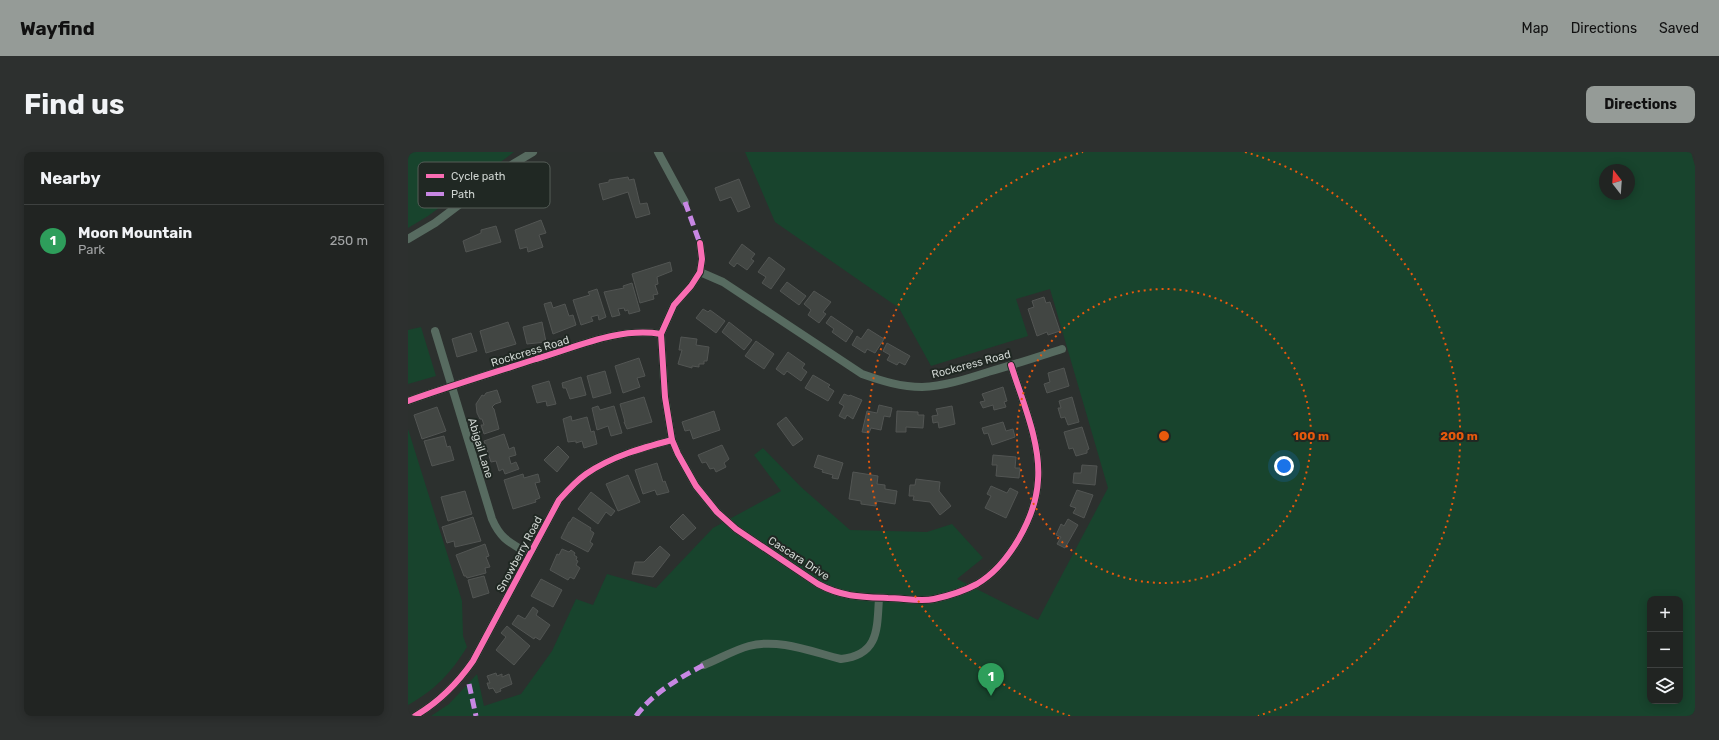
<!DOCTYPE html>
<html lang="en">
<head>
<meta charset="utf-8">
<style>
	body { margin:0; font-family:Rubik,sans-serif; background:#2d302f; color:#f1f3f6 }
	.controls { position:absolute; right:12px; bottom:12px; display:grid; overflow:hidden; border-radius:8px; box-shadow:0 2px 10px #0003 }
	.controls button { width:36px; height:36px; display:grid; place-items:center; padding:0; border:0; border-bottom:1px solid #3e4140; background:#212422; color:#f1f3f6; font:20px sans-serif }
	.compass { position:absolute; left:1191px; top:12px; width:36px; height:36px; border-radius:50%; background:#212422; box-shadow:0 2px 10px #0003; rotate:343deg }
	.you { position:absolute; left:876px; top:314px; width:14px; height:14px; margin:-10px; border:3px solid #fff; border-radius:50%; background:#1a73e8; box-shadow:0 0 0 6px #1a73e833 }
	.badge { display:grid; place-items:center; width:26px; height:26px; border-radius:50%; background:#959b97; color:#fff; font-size:13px; font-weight:700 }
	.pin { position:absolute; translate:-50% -33px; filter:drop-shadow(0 1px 2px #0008) }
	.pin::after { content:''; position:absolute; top:21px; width:14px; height:12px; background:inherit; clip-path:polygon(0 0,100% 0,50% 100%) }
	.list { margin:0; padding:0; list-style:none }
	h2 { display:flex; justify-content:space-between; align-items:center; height:52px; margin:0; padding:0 16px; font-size:17px }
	h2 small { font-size:13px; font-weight:400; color:#a2a4a5 }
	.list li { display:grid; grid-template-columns:26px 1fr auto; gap:12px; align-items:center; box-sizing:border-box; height:72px; padding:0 16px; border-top:1px solid #3e4140 }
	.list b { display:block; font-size:15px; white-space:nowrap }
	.list p { margin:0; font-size:13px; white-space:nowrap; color:#a2a4a5 }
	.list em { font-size:13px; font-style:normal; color:#a2a4a5 }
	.icon { flex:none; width:22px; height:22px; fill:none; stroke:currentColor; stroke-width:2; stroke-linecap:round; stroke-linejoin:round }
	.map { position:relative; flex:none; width:1287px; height:564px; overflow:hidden; border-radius:8px }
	header { display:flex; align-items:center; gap:24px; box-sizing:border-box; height:56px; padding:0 20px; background:#959b97; color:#111 }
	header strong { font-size:19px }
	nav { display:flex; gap:22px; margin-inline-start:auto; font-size:14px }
	.intro { display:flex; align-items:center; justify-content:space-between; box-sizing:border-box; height:96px; padding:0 24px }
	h1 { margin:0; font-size:28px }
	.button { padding:10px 18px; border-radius:8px; background:#959b97; color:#111; font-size:14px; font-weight:700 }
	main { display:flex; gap:24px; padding:0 24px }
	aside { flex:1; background:#212422; border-radius:8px; box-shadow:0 2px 10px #0003 }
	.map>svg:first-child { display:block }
	.green { fill:#18442d; fill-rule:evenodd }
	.building { fill:#424643; stroke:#525553 }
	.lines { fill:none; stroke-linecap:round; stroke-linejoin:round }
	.minor { stroke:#576b60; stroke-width:8 }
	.quiet { stroke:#c787e3; stroke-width:5; stroke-dasharray:10 5; stroke-linecap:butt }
	.cycleway-casing { stroke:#202823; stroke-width:8 }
	.cycleway { stroke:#f96db3; stroke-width:6 }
	.ring { fill:none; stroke:#e8590c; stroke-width:2; stroke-dasharray:2 4 }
	.labels { text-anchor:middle; stroke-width:4; stroke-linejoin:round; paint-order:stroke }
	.street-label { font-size:11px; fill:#ced4d0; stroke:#202823 }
	.key { fill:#202823; stroke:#545c57; stroke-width:1 }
	.key-label { font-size:11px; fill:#ced4d0 }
	.centre { fill:#e8590c; stroke:#202823; stroke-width:2 }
	.ring-label { font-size:12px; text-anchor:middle; font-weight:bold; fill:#e8590c; stroke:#202823; stroke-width:4; stroke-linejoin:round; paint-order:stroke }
</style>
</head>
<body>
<header>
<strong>Wayfind</strong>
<nav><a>Map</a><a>Directions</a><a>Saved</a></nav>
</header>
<div class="intro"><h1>Find us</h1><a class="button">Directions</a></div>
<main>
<aside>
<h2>Nearby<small></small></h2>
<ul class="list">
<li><span class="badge" style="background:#2e9e5b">1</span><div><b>Moon Mountain</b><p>Park</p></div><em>250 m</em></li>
</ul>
</aside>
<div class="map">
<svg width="1287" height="564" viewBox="0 0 1287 564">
	<rect width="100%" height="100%" fill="#2c302e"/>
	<g class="green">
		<path d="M 0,0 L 106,0 L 20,64 L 0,76 Z"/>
		<path d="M 337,0 L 1283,0 L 1287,14 L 1287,564 L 23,564 L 41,552 L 69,522 L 76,554 L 113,542 L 144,499 L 168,447 L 185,453 L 199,422 L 248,436 L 305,376 L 373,339 L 346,303 L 355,296 L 393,335 L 442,378 L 519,380 L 544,372 L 575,406 L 549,427 L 630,468 L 700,336 L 642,137 L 608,147 L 620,184 L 523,214 L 491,156 L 367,70 ZM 1197,18 L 1221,18 L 1221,42 L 1197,42 ZM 1242,447 L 1272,447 L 1272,549 L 1242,549 Z"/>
		<path d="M 13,175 L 28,224 L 0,232 L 0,178 Z"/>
		<path d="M 0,277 L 54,449 L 55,484 L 59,495 C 43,521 27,538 0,553 Z"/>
	</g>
	<g class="building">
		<path d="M 220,25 L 221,28 L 226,27 L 232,52 L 239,51 L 242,62 L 228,66 L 220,40 L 195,48 L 191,32 L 201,30 L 201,28 Z"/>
		<path d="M 331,27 L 342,55 L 330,60 L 323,45 L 312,49 L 307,36 Z"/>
		<path d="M 133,68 L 138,81 L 131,83 L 135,95 L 120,100 L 119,95 L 112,97 L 107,78 Z"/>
		<path d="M 88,74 L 93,90 L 58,100 L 55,89 L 73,81 L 73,78 Z"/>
		<path d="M 334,92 L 347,102 L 343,107 L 346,109 L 339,118 L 329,111 L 326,115 L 321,111 Z"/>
		<path d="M 361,105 L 377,117 L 363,137 L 354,131 L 358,125 L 350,120 Z"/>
		<path d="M 262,110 L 264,119 L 249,125 L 250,132 L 247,133 L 250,142 L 245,143 L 246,147 L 232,151 L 224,122 Z"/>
		<path d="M 379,130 L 398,144 L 391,153 L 372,139 Z"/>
		<path d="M 224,131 L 232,159 L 221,162 L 220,158 L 217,159 L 216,156 L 210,157 L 212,163 L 204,165 L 196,140 L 216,136 L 215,134 Z"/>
		<path d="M 189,137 L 198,165 L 191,168 L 190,163 L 183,165 L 185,169 L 173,173 L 165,148 L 182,143 L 180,140 Z"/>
		<path d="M 406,139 L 423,150 L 415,160 L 418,162 L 411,171 L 400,163 L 403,158 L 396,152 Z"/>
		<path d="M 636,145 L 638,151 L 642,150 L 652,179 L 640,183 L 639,180 L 629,184 L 620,157 L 626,155 L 624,149 Z"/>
		<path d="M 143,150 L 145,156 L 157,152 L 161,164 L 165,163 L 168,173 L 145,182 L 136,152 Z"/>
		<path d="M 295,157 L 300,160 L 302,158 L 317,169 L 308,181 L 288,166 Z"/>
		<path d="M 423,164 L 445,179 L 438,190 L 424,180 L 426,177 L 418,171 Z"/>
		<path d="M 100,170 L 108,192 L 78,201 L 72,179 Z"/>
		<path d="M 134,170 L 138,190 L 119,192 L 115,175 Z"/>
		<path d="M 321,170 L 344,188 L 336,198 L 314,180 Z"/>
		<path d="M 460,177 L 476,187 L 467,201 L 459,197 L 457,201 L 444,193 L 449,184 L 453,187 Z"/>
		<path d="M 63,181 L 69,199 L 49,205 L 44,187 Z"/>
		<path d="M 273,185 L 289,187 L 288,193 L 301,195 L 299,209 L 296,209 L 296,212 L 291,212 L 291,215 L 284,214 L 284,216 L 270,212 L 274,198 L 271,198 Z"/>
		<path d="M 348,189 L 366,202 L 356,217 L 337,204 Z"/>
		<path d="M 479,191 L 502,204 L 497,213 L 491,210 L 489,213 L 479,208 L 482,203 L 475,199 Z"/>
		<path d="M 380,200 L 397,212 L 394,216 L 399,220 L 393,229 L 379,219 L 376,223 L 368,217 Z"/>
		<path d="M 231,206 L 237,224 L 229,226 L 232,235 L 215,241 L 207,214 Z"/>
		<path d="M 656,216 L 661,234 L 639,241 L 636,232 L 642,230 L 640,221 Z"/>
		<path d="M 197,219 L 203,241 L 185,246 L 179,224 Z"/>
		<path d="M 405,223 L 422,233 L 420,235 L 426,239 L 420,249 L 397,236 Z"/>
		<path d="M 173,225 L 178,243 L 162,247 L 158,236 L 155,236 L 154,231 Z"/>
		<path d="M 141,229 L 148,252 L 139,254 L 138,249 L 129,251 L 124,234 Z"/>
		<path d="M 595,235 L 599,249 L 596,250 L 598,255 L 586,258 L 585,253 L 575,256 L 572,250 L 577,249 L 574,242 Z"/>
		<path d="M 89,238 L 93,250 L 87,252 L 84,255 L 86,257 L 91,277 L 76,282 L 73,273 L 76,273 L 74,267 L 72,267 L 69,261 L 68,252 L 74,243 L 76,244 L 78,241 Z"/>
		<path d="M 436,242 L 441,244 L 442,243 L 454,248 L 445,267 L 439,263 L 437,267 L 431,264 L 436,254 L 431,251 Z"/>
		<path d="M 236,245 L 244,270 L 219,277 L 216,270 L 217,270 L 212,252 Z"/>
		<path d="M 664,245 L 671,270 L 660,273 L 657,265 L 653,266 L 650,256 L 653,256 L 651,249 Z"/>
		<path d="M 471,253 L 484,256 L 482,265 L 476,264 L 473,278 L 463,276 L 461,281 L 454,280 L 459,259 L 469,261 Z"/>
		<path d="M 190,254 L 192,258 L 206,254 L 214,281 L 203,284 L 200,274 L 189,278 L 184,256 Z"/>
		<path d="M 544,254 L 547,272 L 531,276 L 530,270 L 525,271 L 524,264 L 530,263 L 528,257 Z"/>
		<path d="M 29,255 L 38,279 L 14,287 L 6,263 Z"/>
		<path d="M 306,259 L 312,278 L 285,287 L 282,278 L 277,279 L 274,270 Z"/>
		<path d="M 489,259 L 510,260 L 510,263 L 516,263 L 515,276 L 498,275 L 498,280 L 488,280 Z"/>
		<path d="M 163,264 L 164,269 L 179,265 L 183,280 L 186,279 L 189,292 L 176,296 L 174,289 L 168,291 L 168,289 L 160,290 L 155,267 Z"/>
		<path d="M 378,265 L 395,287 L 385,294 L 369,272 Z"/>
		<path d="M 595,270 L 598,279 L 605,277 L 607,285 L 584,293 L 580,281 L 576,282 L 574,276 Z"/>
		<path d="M 674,275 L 681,297 L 679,298 L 679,301 L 668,304 L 665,296 L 661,297 L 656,280 Z"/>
		<path d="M 96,282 L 101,297 L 106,295 L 108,303 L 101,305 L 103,312 L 108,310 L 111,317 L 97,322 L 95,317 L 91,319 L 88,309 L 83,310 L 76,289 Z"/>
		<path d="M 36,284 L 39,295 L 42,294 L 46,308 L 24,314 L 16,289 Z"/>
		<path d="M 314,293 L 321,307 L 316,311 L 318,315 L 308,320 L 306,316 L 302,317 L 298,310 L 294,311 L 290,303 Z"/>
		<path d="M 150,294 L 161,305 L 149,320 L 136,308 Z"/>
		<path d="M 410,303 L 435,311 L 430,327 L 424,326 L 425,323 L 414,320 L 415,318 L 406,315 Z"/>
		<path d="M 585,303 L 608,305 L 607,316 L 612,316 L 611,326 L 588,324 L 589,313 L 584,313 Z"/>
		<path d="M 249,311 L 255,330 L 257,329 L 261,340 L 249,343 L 247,338 L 235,342 L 227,318 Z"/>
		<path d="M 674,313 L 689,314 L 687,333 L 665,331 L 666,321 L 673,321 Z"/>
		<path d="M 445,320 L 470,324 L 469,332 L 477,333 L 477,337 L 489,339 L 487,352 L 469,349 L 468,354 L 453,352 L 453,349 L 441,347 Z"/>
		<path d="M 115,322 L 116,326 L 130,322 L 132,330 L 127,331 L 132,346 L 127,348 L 128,350 L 105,357 L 96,328 Z"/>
		<path d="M 220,323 L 232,350 L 210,359 L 198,332 Z"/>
		<path d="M 508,327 L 532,330 L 531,339 L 543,354 L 532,363 L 522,350 L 505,348 L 506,344 L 501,344 L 502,333 L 507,333 Z"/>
		<path d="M 583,334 L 599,341 L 602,336 L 610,340 L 598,366 L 577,356 L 583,344 L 579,342 Z"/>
		<path d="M 669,338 L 685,343 L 676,366 L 665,361 L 668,356 L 662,354 Z"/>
		<path d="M 57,339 L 64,362 L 40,369 L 33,345 Z"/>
		<path d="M 183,340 L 207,359 L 203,364 L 198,360 L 190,372 L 170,357 Z"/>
		<path d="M 275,362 L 288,376 L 275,388 L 262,375 Z"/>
		<path d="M 65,365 L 73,389 L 47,395 L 46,389 L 39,391 L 34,375 Z"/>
		<path d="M 165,365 L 183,376 L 182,378 L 186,381 L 182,390 L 185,392 L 180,400 L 153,386 L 161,370 L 162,370 Z"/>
		<path d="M 660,367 L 670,373 L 657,396 L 649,392 L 653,385 L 648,383 L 653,372 L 656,374 Z"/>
		<path d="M 77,392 L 81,404 L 78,405 L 82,415 L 77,416 L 78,421 L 59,426 L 58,424 L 56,424 L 48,403 Z"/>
		<path d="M 252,394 L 262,403 L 245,425 L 224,422 L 227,410 L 236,410 Z"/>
		<path d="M 154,397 L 161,400 L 163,398 L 167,401 L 166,403 L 169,405 L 168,408 L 170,409 L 168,413 L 172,416 L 166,427 L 162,425 L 160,428 L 142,418 L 149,402 L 151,403 Z"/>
		<path d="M 76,424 L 81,441 L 65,446 L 60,428 Z"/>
		<path d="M 133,427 L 154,438 L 145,455 L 123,444 Z"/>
		<path d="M 125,455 L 130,459 L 128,463 L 142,473 L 132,488 L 127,485 L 126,487 L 104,472 L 110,463 L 117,467 Z"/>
		<path d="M 99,474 L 122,494 L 106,513 L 88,498 L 98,485 L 93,481 Z"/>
		<path d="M 88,521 L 89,524 L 94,522 L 94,525 L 101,522 L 104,532 L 92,537 L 93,539 L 88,541 L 85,536 L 81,537 L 79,531 L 82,531 L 79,524 Z"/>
	</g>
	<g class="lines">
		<g class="minor">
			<path d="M 250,0 L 277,50"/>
			<path d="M 0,87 L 27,71 L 105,12 L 125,0"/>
			<path d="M 292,91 L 294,107 L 292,120 L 283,134 L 266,153 L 253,182 L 257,245 L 264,288 L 270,302 L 288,334 L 309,360 L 328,377 L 410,432 C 434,445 454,445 480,446 C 494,446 512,450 526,447 C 540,444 556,439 569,432 C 601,413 628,365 630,328 C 633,291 614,248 603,213"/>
			<path d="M 292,120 L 315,130 L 454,222 C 474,229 493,235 514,235 C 537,234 558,227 580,220 C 605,213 629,205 654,197"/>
			<path d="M 27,179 L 84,367 C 93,388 103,391 121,402"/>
			<path d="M 0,249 C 42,234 85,221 128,207 C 169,195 210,175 253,182"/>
			<path d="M 296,513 C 311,507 326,498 341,494 C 371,486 404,500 433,507 C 471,503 469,477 471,446"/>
			<path d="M 7,564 C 31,550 49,532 65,509 L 151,348 C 159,339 168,329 178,322 C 204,304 234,296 264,288"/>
		</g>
		<g class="quiet">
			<path d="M 277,50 L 291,89"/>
			<path d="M 61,532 L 68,564"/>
			<path d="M 228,564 C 245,541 271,526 296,513"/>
		</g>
		<defs>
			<g id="cycleway">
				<path d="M 292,91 L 294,107 L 292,120 L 283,134 L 266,153 L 253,182 L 257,245 L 264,288 L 270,302 L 288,334 L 309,360 L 328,377 L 410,432 C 434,445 454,445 480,446 C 494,446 512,450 526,447 C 540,444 556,439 569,432 C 601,413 628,365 630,328 C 633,291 614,248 603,213"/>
				<path d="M 0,249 C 42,234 85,221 128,207 C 169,195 210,175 253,182"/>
				<path d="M 7,564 C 31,550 49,532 65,509 L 151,348 C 159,339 168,329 178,322 C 204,304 234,296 264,288"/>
			</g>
		</defs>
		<use href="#cycleway" class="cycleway-casing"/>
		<use href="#cycleway" class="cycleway"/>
	</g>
	<g class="ring">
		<circle cx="756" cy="284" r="147"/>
		<path d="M662 564A295 295 0 0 1 675 0M837 0A295 295 0 0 1 850 564"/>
	</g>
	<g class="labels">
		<g class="street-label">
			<text transform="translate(122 199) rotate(-17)" y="4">Rockcress Road</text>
			<text transform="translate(563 212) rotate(-15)" y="4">Rockcress Road</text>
			<text transform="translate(73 296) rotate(73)" y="4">Abigail Lane</text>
			<text transform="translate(111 402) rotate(-62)" y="4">Snowberry Road</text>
			<text transform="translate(391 406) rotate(33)" y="4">Cascara Drive</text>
		</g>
	</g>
	<rect x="10" y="10" width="132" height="46" rx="6" class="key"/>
	<rect x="18" y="22" width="18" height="4" fill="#f96db3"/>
	<rect x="18" y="40" width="18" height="4" fill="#c787e3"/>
	<g class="key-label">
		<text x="43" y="28">Cycle path</text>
		<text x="43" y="46">Path</text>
	</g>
	<circle cx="756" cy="284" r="6" class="centre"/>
	<g class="ring-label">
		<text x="903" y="288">100 m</text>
		<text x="1051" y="288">200 m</text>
	</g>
</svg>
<div class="controls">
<button>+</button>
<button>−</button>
<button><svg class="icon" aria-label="layers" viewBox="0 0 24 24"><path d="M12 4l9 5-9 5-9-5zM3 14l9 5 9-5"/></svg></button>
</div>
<svg class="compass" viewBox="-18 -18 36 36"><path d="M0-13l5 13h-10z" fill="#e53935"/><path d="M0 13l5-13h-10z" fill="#a2a4a5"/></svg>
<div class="you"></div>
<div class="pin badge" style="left:583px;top:544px;background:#2e9e5b">1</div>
</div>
</main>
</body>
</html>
